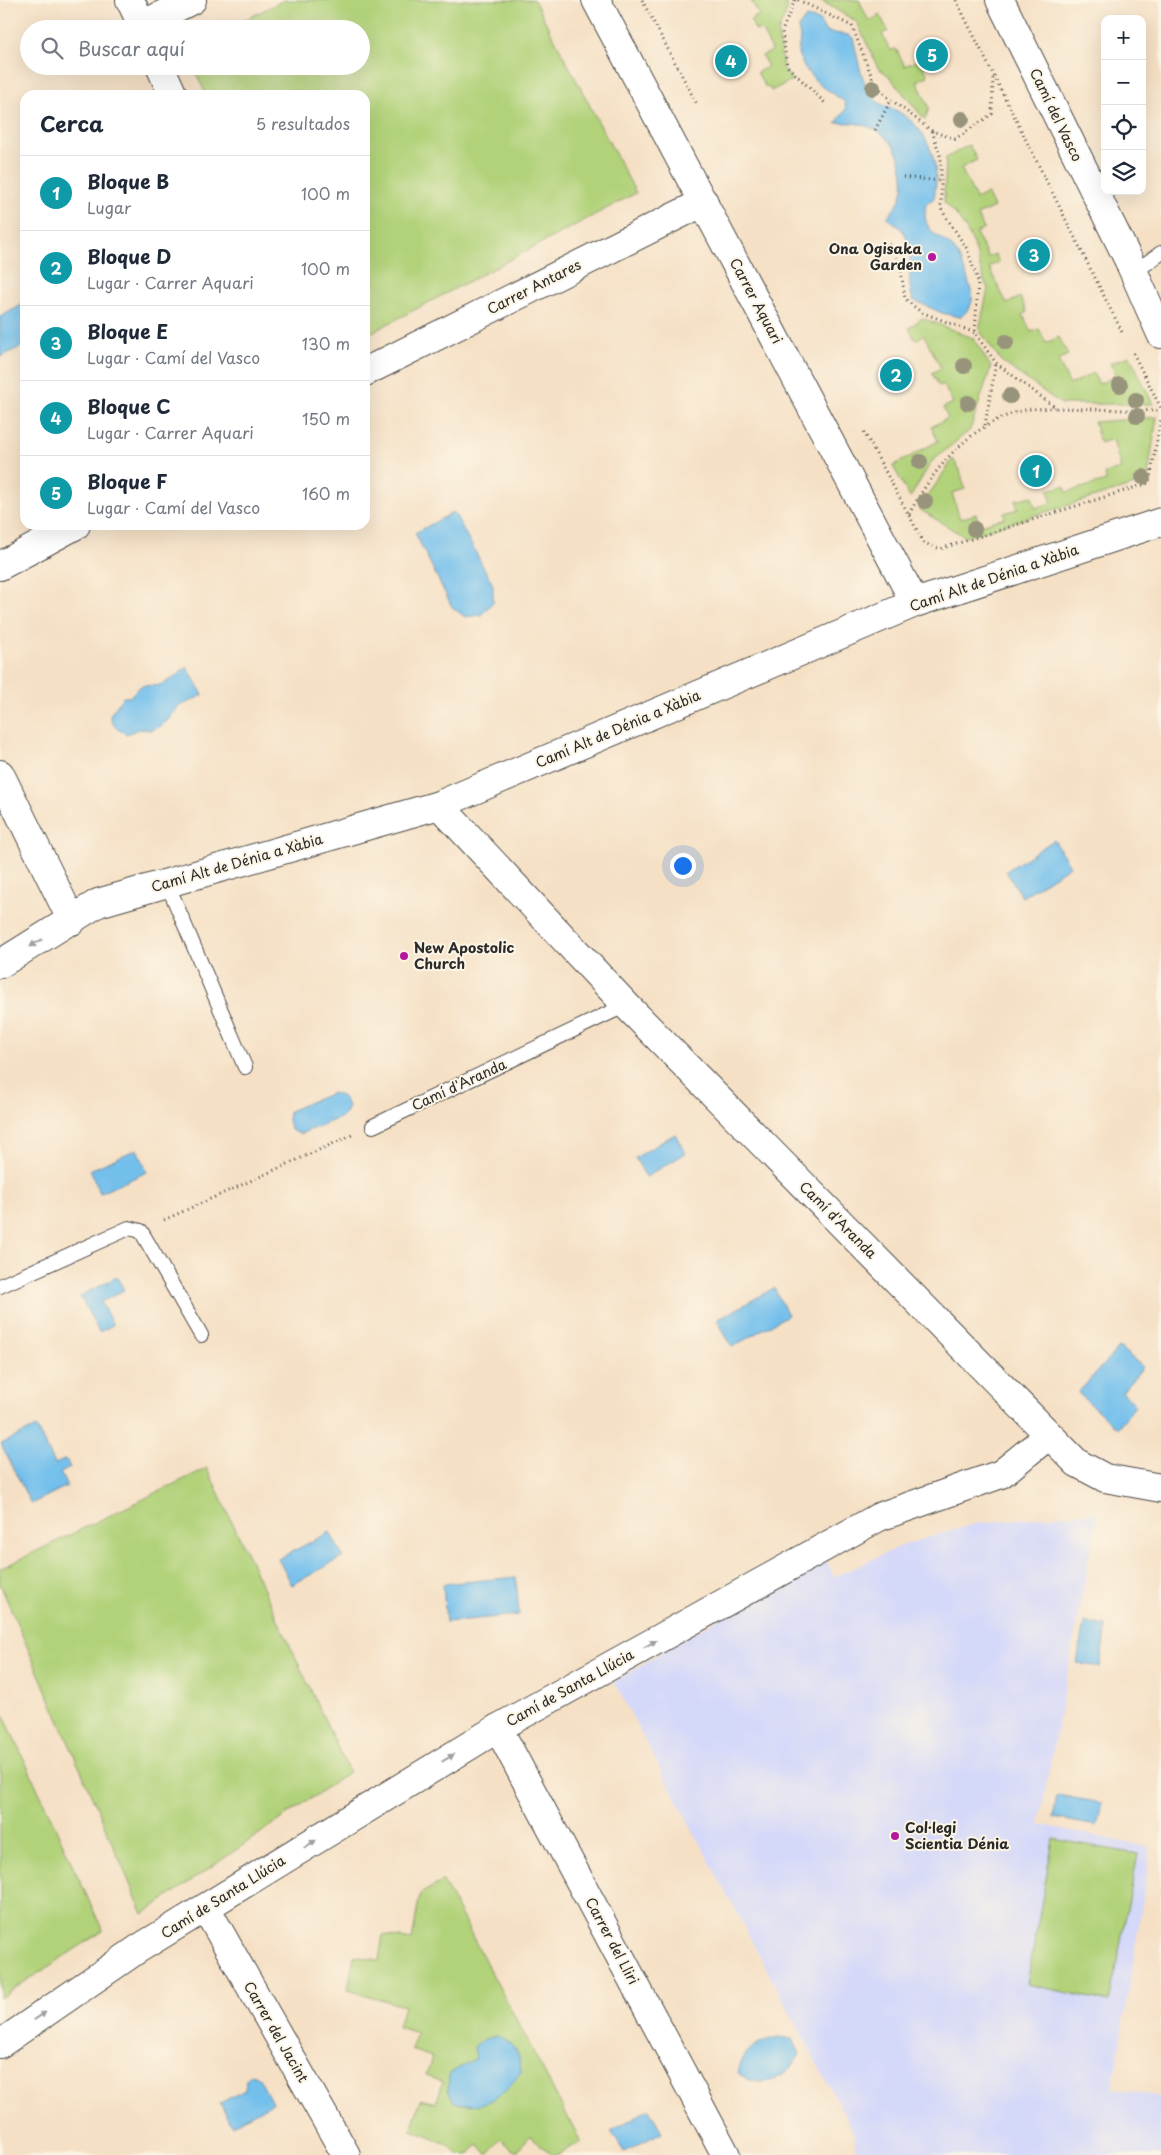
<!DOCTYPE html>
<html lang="es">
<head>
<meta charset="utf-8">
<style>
	body { margin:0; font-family:"Playpen Sans",sans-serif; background:#f2f2f3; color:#1f2937 }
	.controls { position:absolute; right:15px; top:15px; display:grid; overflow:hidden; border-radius:10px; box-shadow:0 5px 20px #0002 }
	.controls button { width:45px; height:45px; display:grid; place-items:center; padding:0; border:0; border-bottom:1px solid #e0e1e3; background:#fff; color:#1f2937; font:25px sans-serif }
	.you { position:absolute; left:682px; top:865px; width:18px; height:18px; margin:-12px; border:4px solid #fff; border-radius:50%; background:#1a73e8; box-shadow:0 0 0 8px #1a73e833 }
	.badge { display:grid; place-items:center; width:32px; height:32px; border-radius:50%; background:#d93025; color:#fff; font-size:16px; font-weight:700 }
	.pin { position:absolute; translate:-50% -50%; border:2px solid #fff; box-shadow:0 1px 5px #0006 }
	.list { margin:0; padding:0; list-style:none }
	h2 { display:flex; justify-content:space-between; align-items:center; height:65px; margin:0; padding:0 20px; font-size:21px }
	h2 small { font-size:16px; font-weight:400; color:#747a83 }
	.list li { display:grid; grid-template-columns:32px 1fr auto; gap:15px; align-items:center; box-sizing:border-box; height:75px; padding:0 20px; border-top:1px solid #e0e1e3 }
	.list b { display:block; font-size:19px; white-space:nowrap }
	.list p { margin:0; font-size:16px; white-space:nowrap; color:#747a83 }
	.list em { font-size:16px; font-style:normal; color:#747a83 }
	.icon { flex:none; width:28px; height:28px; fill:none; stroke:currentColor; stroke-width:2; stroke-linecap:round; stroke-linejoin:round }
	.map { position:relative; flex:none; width:1161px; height:2155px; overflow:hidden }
	.search { position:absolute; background:#fff; box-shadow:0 5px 20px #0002; left:20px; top:20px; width:350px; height:55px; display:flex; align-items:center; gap:12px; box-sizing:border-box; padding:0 18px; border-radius:28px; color:#747a83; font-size:19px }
	.panel { position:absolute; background:#fff; box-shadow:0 5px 20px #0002; left:20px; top:90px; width:350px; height:440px; border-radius:15px }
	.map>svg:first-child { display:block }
	.built { fill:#d4d8f9 }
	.green { fill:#b1d279; stroke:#6e7e52 }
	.water { fill:#72bfec; stroke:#4e758c }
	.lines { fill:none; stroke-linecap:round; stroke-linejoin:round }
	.service-casing { stroke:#494642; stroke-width:16 }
	.minor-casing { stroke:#494642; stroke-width:30 }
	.path { stroke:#494642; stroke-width:3; stroke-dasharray:1 4; stroke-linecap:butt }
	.service { stroke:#fff; stroke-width:14 }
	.minor { stroke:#fff; stroke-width:28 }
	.tree { fill:#98947b }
	.oneway { fill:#a0a0a0 }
	.poi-dot { fill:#b5179e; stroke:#fcf5e5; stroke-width:2 }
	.labels { text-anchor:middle; stroke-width:4; stroke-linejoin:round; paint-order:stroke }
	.street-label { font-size:14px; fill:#2b2b2b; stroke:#fcf5e5 }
	.poi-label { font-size:14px; font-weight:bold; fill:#2b2b2b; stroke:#fcf5e5; text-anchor:start }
</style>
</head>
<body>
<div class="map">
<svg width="1161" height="2155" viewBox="0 0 1161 2155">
	<rect width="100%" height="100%" fill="#fcf5e5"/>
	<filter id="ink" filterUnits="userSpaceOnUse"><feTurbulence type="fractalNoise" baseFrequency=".02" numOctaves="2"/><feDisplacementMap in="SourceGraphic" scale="10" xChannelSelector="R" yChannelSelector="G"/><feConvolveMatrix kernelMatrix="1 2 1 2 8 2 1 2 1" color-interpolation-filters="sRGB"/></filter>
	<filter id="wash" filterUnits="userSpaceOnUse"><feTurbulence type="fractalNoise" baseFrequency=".0096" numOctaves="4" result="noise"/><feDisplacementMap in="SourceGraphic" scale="20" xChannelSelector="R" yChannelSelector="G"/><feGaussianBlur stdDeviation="1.12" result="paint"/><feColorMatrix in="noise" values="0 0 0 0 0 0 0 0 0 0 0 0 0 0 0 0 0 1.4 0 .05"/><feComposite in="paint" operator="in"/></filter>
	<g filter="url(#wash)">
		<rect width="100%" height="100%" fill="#f5e0c5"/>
		<path class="built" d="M 1098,1512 L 1039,1824 L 1151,1848 L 1113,2088 L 1161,2097 L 1161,2155 L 855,2155 L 855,2135 L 614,1682 L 681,1640 L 826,1560 L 834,1577 L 903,1545 L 978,1523 Z"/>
		<g class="green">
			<path d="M 284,0 L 534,0 L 636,193 L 365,336 L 365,95 L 206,95 L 193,66 L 361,66 L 361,29 L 227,29 Z"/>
			<path d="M 751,0 L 783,0 L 788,8 L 778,32 L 783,68 L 792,80 L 771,91 L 769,87 L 766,88 L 757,72 L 768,67 L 762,56 L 772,51 L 761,29 L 756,31 L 750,20 L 759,15 Z"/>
			<path d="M 820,0 L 859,0 L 869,21 L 880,15 L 888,31 L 882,34 L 890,50 L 896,49 L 905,66 L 920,59 L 928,76 L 917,81 L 929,108 L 925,120 L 888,75 L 878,68 L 857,22 Z"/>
			<path d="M 969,145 L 977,160 L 961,168 L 976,199 L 987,193 L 994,207 L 977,215 L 984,229 L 976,233 L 988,257 L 995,254 L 999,262 L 989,267 L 1007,304 L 1020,297 L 1027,312 L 1023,315 L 1031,332 L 1039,329 L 1046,343 L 1059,337 L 1068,355 L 1058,360 L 1070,385 L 1093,373 L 1099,384 L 1116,376 L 1110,363 L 1130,356 L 1153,404 L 1061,404 L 1001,361 L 979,330 L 988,289 C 983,279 981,270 978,259 C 973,237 960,217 944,202 L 946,158 Z"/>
			<path d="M 922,318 L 973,338 L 991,367 L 970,430 L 931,462 L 910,498 L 893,466 L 938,441 L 931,427 L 948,418 L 943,408 L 953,403 L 943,384 L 939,386 L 932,373 L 941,368 L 924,335 L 915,340 L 909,328 Z"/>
			<path d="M 1157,417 L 1147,481 L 965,537 L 919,509 L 953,459 L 960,470 L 965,489 L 952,493 L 960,519 L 976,514 L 980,525 L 1005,518 L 1004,513 L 1018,509 L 1015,500 L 1032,496 L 1035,508 L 1052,503 L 1048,490 L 1064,486 L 1067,492 L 1106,481 L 1105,473 L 1121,469 L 1113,439 L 1100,443 L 1094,422 Z"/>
			<path d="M 207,1468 L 349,1772 L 143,1914 L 0,1584 L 0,1569 Z"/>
			<path d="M 0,1707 L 103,1931 L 0,1998 Z"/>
			<path d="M 1053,1839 L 1138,1854 L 1109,2002 L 1027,1984 Z"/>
			<path d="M 443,1881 L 581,2142 L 556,2155 L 552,2155 L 530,2136 L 516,2152 L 501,2139 L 488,2154 L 477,2145 L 469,2155 L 459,2155 L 445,2143 L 411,2130 L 421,2099 L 436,2103 L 443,2082 L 426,2076 L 432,2057 L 411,2050 L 417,2033 L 398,2027 L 404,2006 L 348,1990 L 354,1956 L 379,1960 L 383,1935 L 412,1940 L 420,1894 Z"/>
		</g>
		<g class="water">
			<path d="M 806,17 L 819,20 L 826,32 L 849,35 L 853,38 C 858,58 861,84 875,99 C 881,106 891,107 899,112 C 929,130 941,164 934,198 L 926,204 C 925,212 924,219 928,226 C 934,236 945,240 952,247 C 960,254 974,292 972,301 C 970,308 966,313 960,317 L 942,313 L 913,300 C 905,281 914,254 906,237 C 903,228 894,223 887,217 C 899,206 905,192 903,176 C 900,138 873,120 836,123 L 846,109 L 845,102 L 819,84 L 805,69 L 798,54 L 800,37 L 798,28 Z"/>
			<path d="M 25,303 L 25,345 L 0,357 L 0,317 Z"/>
			<path d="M 454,512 L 493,585 L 493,602 L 481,615 L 465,617 L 452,607 L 415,533 Z"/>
			<path d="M 187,667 L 203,695 L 178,707 L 169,719 L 161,726 L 151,730 L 139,729 L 127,734 C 117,730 112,726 110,715 L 123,697 L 130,697 C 145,677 147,690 162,684 C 172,680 179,673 187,667 Z"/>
			<path d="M 1054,840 L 1070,866 L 1022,897 L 1006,871 Z"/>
			<path d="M 332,1093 L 342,1096 L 348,1106 L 344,1116 L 300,1134 L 291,1130 L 288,1121 L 289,1111 Z"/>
			<path d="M 675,1134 L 686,1153 L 646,1177 L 635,1158 Z"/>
			<path d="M 137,1149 L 147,1172 L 100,1193 L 90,1170 Z"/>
			<path d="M 117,1277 L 124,1290 L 101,1302 L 113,1325 L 99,1332 L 80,1296 Z"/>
			<path d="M 774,1288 L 788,1315 L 732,1347 L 717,1320 Z"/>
			<path d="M 1119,1347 L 1143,1367 L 1122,1392 L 1136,1405 L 1117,1428 L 1078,1393 Z"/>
			<path d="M 36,1427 L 55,1464 L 66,1459 L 70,1468 L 60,1473 L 67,1486 L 31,1504 L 1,1444 Z"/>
			<path d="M 330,1532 L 343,1557 L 292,1585 L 278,1559 Z"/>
			<path d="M 516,1577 L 519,1615 L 446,1622 L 443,1584 Z"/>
			<path d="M 1084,1622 L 1106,1626 L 1100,1667 L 1077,1663 Z"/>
			<path d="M 1057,1795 L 1102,1803 L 1097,1826 L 1053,1818 Z"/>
			<path d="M 496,2036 C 516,2043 519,2051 521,2072 C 502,2097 486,2111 454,2102 L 448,2090 L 449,2074 L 476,2058 L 474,2047 L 482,2040 Z"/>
			<path d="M 778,2037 L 793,2039 L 800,2054 C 787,2079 763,2092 738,2073 C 743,2050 756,2042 778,2037 Z"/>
			<path d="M 252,2074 L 259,2078 L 272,2103 L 232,2125 L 220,2103 L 245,2090 L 246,2079 Z"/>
			<path d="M 649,2109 L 662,2132 L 624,2152 L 611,2131 Z"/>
		</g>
	</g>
	<g filter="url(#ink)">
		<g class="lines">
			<defs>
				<g id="service">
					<path d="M 1133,273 L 1161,253"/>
					<path d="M 167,883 L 245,1067"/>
					<path d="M 373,1126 L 626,1005"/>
					<path d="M 0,1286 L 129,1228 L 141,1231 L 201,1335"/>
				</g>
				<g id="minor">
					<path d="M 130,0 L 144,29"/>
					<path d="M 596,0 L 915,603"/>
					<path d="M 1000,0 L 1128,259 L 1161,334"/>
					<path d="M 142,25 L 192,0"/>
					<path d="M 160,66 L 173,95"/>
					<path d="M 365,372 L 704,202"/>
					<path d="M 0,566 L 76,525"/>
					<path d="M 0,774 L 72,921"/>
					<path d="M 439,805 L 626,1005 L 1077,1463 L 1105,1478 L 1161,1488"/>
					<path d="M 0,964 L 98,903 L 439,805 L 915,603 L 1161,522"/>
					<path d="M 498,1728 L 726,2155"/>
					<path d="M 206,1908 L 346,2155"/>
					<path d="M 0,2044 L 138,1949 L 498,1728 L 879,1517 L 1001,1474 L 1049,1435"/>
				</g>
			</defs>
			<use href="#service" class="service-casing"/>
			<use href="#minor" class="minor-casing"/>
			<g class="path">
				<path d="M 642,0 L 698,106"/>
				<path d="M 795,0 L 782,31 L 787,66 L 827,105"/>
				<path d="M 798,0 L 852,26 L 873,80 L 885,95 L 932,131 L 955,139 L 992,114 L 993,77"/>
				<path d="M 956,0 L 1122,332"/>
				<path d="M 875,130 L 891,100"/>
				<path d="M 932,131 L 941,158 L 941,209 L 967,249 L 978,281 L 975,333 L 996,363 L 1056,408 L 1161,411"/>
				<path d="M 903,177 L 940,181"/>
				<path d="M 889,244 L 900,263 L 905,299 L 921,312 L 975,333"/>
				<path d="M 1133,353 L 1161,408"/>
				<path d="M 985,425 L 996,363"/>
				<path d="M 864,432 L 924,543 L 940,549 L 1149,483 L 1161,419"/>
				<path d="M 909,514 C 934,468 970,423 1025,410 C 1034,408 1045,409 1055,408"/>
				<path d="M 164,1220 L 352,1135"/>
			</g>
			<use href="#service" class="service"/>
			<use href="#minor" class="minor"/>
		</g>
		<g class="tree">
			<circle cx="873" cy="88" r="8"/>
			<circle cx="962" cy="119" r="8"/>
			<circle cx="1006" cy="342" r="8"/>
			<circle cx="964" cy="366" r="8"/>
			<circle cx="1120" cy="385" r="8"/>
			<circle cx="1010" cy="396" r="8"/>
			<circle cx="1136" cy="400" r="8"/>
			<circle cx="968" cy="403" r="8"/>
			<circle cx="1137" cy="416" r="8"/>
			<circle cx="920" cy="462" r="8"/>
			<circle cx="1143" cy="477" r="8"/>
			<circle cx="925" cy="501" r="8"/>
			<circle cx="974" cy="529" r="8"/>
		</g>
		<defs><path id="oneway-solid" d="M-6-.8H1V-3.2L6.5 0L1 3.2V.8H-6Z" transform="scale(1.25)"/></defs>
		<g class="oneway">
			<use href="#oneway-solid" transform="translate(36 943) rotate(149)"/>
			<use href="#oneway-solid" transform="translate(650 1644) rotate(-29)"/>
			<use href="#oneway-solid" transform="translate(448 1758) rotate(-31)"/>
			<use href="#oneway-solid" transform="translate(310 1844) rotate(-32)"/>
			<use href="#oneway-solid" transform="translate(40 2016) rotate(-34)"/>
		</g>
	</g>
	<g class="poi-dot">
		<circle cx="932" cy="257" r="5"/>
		<circle cx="404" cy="956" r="5"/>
		<circle cx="895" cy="1836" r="5"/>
	</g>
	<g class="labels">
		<g class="street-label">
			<text transform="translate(1056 115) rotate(64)" y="5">Camí del Vasco</text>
			<text transform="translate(534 287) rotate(-27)" y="5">Carrer Antares</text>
			<text transform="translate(756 301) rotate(62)" y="5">Carrer Aquari</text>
			<text transform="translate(994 578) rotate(-19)" y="5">Camí Alt de Dénia a Xàbia</text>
			<text transform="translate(618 729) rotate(-23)" y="5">Camí Alt de Dénia a Xàbia</text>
			<text transform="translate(237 863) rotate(-16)" y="5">Camí Alt de Dénia a Xàbia</text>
			<text transform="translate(459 1085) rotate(-25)" y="5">Camí d'Aranda</text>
			<text transform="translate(838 1220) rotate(45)" y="5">Camí d'Aranda</text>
			<text transform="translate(570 1688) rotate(-29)" y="5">Camí de Santa Llúcia</text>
			<text transform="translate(223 1897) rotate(-32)" y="5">Camí de Santa Llúcia</text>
			<text transform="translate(612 1941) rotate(62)" y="5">Carrer del Lliri</text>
			<text transform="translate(276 2032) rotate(60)" y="5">Carrer del Jacint</text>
		</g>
		<g class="poi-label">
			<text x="922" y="254" text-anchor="end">Ona Ogisaka<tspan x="922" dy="16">Garden</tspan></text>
			<text x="414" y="953">New Apostolic<tspan x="414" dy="16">Church</tspan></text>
			<text x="905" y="1833">Col·legi<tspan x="905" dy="16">Scientia Dénia</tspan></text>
		</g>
	</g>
</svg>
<div class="controls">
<button>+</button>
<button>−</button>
<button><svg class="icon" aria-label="locate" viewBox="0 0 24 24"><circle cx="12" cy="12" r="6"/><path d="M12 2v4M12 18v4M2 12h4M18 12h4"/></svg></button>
<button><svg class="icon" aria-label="layers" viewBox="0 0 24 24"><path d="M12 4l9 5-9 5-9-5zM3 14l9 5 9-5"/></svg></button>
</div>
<div class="you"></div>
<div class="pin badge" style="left:1036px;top:471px;background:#0f9aa8">1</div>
<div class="pin badge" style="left:896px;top:375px;background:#0f9aa8">2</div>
<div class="pin badge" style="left:1034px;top:255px;background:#0f9aa8">3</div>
<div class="pin badge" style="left:731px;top:61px;background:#0f9aa8">4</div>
<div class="pin badge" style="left:932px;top:55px;background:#0f9aa8">5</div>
<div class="search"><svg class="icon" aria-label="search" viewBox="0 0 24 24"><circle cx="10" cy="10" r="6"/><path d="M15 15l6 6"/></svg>Buscar aquí</div>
<section class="panel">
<h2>Cerca<small>5 resultados</small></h2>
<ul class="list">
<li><span class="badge" style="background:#0f9aa8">1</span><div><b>Bloque B</b><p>Lugar</p></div><em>100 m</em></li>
<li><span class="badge" style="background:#0f9aa8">2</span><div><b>Bloque D</b><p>Lugar · Carrer Aquari</p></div><em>100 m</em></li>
<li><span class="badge" style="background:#0f9aa8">3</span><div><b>Bloque E</b><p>Lugar · Camí del Vasco</p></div><em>130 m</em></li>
<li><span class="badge" style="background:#0f9aa8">4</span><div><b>Bloque C</b><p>Lugar · Carrer Aquari</p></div><em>150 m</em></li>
<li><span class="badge" style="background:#0f9aa8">5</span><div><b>Bloque F</b><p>Lugar · Camí del Vasco</p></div><em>160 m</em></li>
</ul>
</section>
</div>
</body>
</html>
